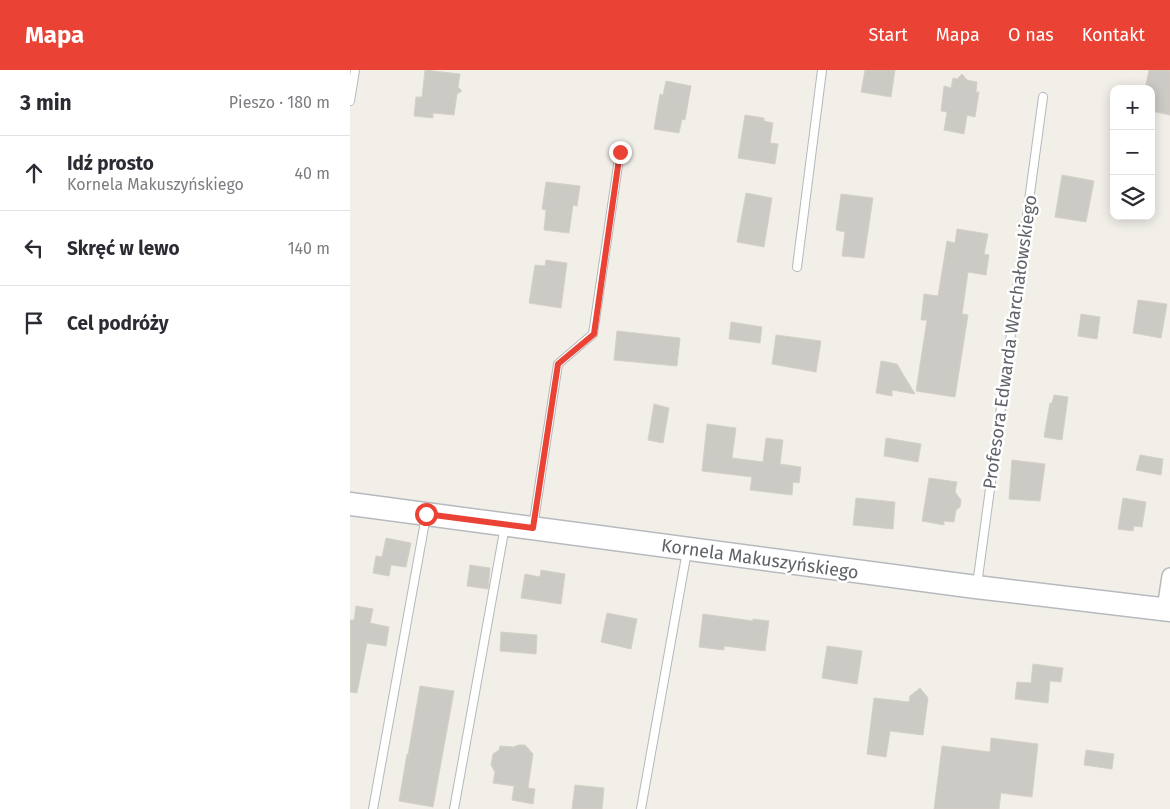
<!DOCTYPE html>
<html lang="pl">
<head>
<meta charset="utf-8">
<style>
	body { margin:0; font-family:"Fira Sans",sans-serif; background:#f7f7f7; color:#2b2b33 }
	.controls { position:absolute; right:15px; top:15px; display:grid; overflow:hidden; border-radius:10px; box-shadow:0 2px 12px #0003 }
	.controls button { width:45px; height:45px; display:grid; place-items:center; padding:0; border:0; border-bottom:1px solid #e1e1e2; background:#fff; color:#2b2b33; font:25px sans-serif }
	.stop { position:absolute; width:15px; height:15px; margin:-11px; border:4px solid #ea4335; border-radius:50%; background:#fff }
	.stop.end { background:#ea4335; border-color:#fff; box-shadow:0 1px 5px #0008 }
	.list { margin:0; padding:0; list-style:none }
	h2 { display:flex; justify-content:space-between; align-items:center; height:65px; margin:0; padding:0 20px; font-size:21px }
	h2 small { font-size:16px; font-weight:400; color:#7c7c81 }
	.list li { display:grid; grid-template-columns:32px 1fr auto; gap:15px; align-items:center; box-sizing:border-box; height:75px; padding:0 20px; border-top:1px solid #e1e1e2 }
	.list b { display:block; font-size:19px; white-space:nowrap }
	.list p { margin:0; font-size:16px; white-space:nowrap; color:#7c7c81 }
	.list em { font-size:16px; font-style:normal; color:#7c7c81 }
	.icon { flex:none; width:28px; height:28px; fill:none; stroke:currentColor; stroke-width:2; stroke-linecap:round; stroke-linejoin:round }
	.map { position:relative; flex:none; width:820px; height:739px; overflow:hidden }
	header { display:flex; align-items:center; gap:30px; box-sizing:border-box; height:70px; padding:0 25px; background:#ea4335; color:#fff }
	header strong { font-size:24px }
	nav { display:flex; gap:28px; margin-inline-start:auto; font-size:18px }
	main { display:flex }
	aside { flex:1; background:#fff }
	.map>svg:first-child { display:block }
	.building { fill:#cccac5; stroke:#d6d1c6 }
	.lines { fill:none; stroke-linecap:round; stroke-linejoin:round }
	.lane-casing { stroke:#b5b8bc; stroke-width:10 }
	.street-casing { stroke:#b5b8bc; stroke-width:18 }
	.secondary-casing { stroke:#b6babf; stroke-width:25 }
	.lane { stroke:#fff; stroke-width:8 }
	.street { stroke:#fff; stroke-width:15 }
	.secondary { stroke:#fff; stroke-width:22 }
	.route { stroke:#ea4335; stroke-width:6 }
	.labels { text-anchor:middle; stroke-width:5; stroke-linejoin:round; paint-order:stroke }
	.street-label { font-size:18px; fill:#5f6368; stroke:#fff }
</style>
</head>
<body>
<header>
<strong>Mapa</strong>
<nav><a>Start</a><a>Mapa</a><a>O nas</a><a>Kontakt</a></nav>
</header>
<main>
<aside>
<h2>3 min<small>Pieszo · 180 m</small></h2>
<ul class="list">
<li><svg class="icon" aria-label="ahead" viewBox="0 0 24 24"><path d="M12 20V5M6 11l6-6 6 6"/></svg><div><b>Idź prosto</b><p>Kornela Makuszyńskiego</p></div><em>40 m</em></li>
<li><svg class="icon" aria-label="left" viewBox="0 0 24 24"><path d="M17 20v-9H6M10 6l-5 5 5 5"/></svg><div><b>Skręć w lewo</b></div><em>140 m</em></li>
<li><svg class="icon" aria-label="arrive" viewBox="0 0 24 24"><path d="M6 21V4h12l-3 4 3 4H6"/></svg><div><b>Cel podróży</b></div></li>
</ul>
</aside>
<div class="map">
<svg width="820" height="739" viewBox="0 0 820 739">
	<rect width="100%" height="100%" fill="#f1efe8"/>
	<g class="building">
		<path d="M 75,0 L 110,4 L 108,17 L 112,21 L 107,24 L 104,45 L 83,43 L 83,48 L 64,46 L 66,27 L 72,27 Z"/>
		<path d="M 515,0 L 545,0 L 541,27 L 511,22 Z"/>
		<path d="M 799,0 L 820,0 L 820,45 L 801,41 L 801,19 L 795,19 Z"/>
		<path d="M 612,4 L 617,10 L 627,12 L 626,22 L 629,22 L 625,47 L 617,45 L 614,64 L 594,60 L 597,42 L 591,41 L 594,16 L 601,18 L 603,8 L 607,9 Z"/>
		<path d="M 316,11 L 341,16 L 335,50 L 332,49 L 329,63 L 304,59 L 310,24 L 313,25 Z"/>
		<path d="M 395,45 L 414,48 L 414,51 L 423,53 L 420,73 L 428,74 L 425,94 L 388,88 Z"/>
		<path d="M 712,105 L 744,111 L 736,152 L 705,147 Z"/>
		<path d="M 196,112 L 230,116 L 227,136 L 223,135 L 219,163 L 194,160 L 196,140 L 192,139 Z"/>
		<path d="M 396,123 L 422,128 L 414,177 L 387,172 Z"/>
		<path d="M 491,124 L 523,128 L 514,188 L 492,186 L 495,162 L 486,160 Z"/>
		<path d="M 607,159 L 638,164 L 634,184 L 639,185 L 636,205 L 618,202 L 612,244 L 618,245 L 605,327 L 566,321 L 577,250 L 571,250 L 574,224 L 588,226 L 597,171 L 605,173 Z"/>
		<path d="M 196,190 L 217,193 L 211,238 L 179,233 L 185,195 L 195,196 Z"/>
		<path d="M 788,230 L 817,234 L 811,268 L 783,263 Z"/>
		<path d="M 731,244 L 750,247 L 747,269 L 728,266 Z"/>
		<path d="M 381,252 L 412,257 L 410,273 L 379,269 Z"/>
		<path d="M 267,261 L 330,268 L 327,296 L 264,290 Z"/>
		<path d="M 426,265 L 471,271 L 466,302 L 422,294 Z"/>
		<path d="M 531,291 L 547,294 L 565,324 L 542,320 L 542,326 L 526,323 Z"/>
		<path d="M 704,325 L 718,327 L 712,370 L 694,367 L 700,333 L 702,333 Z"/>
		<path d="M 304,334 L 319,338 L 313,373 L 298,370 Z"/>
		<path d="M 357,354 L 386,358 L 382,388 L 413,392 L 416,368 L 433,370 L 430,394 L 451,397 L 449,413 L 443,412 L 442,425 L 400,420 L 402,407 L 352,401 Z"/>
		<path d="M 536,368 L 571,374 L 568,392 L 534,386 Z"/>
		<path d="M 790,385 L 813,389 L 811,405 L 786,400 Z"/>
		<path d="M 662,390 L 695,394 L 690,431 L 659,429 Z"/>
		<path d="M 579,408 L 607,412 L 605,422 L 611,430 L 610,437 L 606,440 L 604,452 L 594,451 L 594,455 L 572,451 Z"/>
		<path d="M 506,428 L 545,432 L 543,459 L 503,455 Z"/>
		<path d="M 773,428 L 796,432 L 792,457 L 784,456 L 783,461 L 768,459 Z"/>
		<path d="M 36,468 L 61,473 L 56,497 L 41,495 L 39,506 L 23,503 L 26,486 L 32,487 Z"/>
		<path d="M 120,495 L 140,498 L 138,519 L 117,516 Z"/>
		<path d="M 191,500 L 215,504 L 211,534 L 171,528 L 175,504 L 190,507 Z"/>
		<path d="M 6,536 L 23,539 L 20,553 L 39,557 L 36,576 L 17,573 L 7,623 L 0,622 L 0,550 L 4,550 Z"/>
		<path d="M 257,543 L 287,549 L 281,579 L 251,572 Z"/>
		<path d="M 353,544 L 403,551 L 403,549 L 419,551 L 415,581 L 374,576 L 374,580 L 349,577 Z"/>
		<path d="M 151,562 L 187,565 L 186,584 L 150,581 Z"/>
		<path d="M 477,576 L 512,581 L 507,614 L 472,608 Z"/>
		<path d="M 683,594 L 713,598 L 711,612 L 700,611 L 698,633 L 665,629 L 667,612 L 681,613 Z"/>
		<path d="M 70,616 L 104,621 L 83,737 L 49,731 L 57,684 L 58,685 Z"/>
		<path d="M 570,618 L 578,628 L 573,665 L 540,661 L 536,687 L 517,684 L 524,628 L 559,632 L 560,626 Z"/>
		<path d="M 641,668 L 688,674 L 682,727 L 651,723 L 649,739 L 584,739 L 592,676 L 640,682 Z"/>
		<path d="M 168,675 L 175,675 L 183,684 L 178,718 L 185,719 L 183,734 L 162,730 L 164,716 L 143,713 L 145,702 L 141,695 L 143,684 L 149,680 L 150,676 L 164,677 Z"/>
		<path d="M 736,680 L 764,684 L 762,699 L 734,695 Z"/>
		<path d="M 225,715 L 254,718 L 252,739 L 222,739 Z"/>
	</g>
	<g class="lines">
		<defs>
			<g id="lane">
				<path d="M 0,31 L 5,0"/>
				<path d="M 447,197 L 472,0"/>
				<path d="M 183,457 L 208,294 L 243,264 L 270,82"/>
				<path d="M 627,515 L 693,27"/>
				<path d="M 23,739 L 76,446"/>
				<path d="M 104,739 L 155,456"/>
				<path d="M 291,739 L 337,481"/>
			</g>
			<path id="street" d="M 815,539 L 820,506"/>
			<path id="secondary" d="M 0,434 L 626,517 L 820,540"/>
		</defs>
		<use href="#lane" class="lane-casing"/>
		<use href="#street" class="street-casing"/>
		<use href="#secondary" class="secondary-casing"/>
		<use href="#lane" class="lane"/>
		<use href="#street" class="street"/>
		<use href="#secondary" class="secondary"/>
	</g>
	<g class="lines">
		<path class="route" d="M 76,444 L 183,458 L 208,294 L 244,264 L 270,82"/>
	</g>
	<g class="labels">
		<g class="street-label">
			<text transform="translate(660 272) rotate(-82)" y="6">Profesora Edwarda Warchałowskiego</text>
			<text transform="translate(410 489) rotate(8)" y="6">Kornela Makuszyńskiego</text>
		</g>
	</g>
</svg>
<div class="controls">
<button>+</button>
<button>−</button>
<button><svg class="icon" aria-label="layers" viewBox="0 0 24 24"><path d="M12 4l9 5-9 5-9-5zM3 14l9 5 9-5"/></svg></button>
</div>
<div class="stop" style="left:76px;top:444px"></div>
<div class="stop end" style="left:270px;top:82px"></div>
</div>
</main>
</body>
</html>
